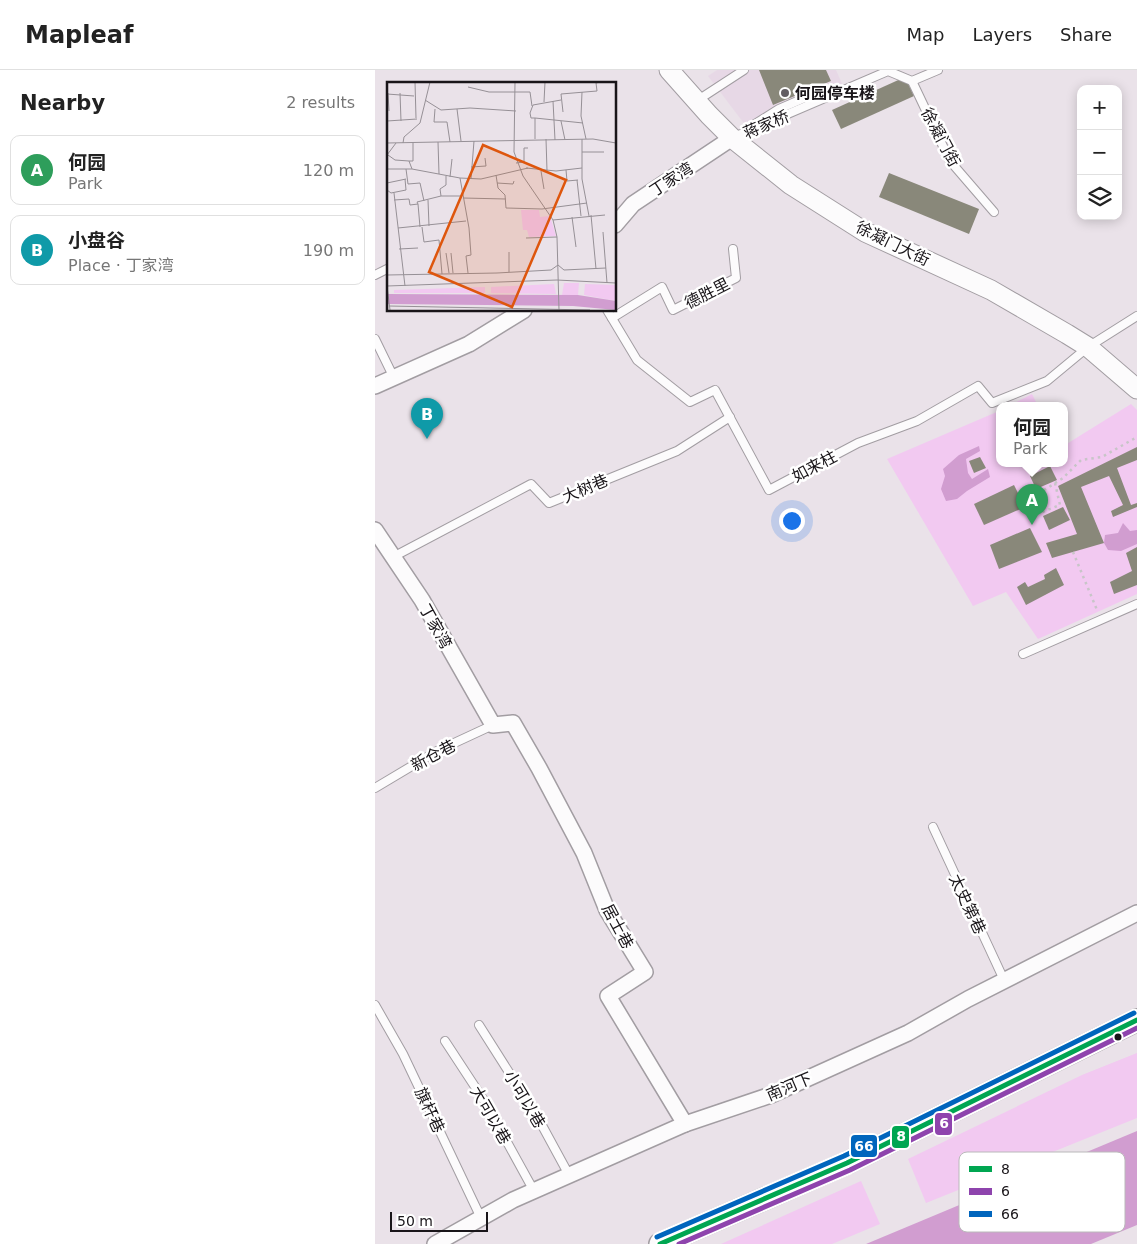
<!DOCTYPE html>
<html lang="en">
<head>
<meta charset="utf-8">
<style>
	body { margin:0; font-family:"DejaVu Sans","Noto Sans SC",sans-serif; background:#f2f2f2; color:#222 }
	.controls { position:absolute; right:15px; top:15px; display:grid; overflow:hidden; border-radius:10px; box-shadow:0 2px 12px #0003 }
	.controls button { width:45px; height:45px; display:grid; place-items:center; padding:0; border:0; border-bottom:1px solid #e0e0e0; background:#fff; color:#222; font:25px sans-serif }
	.scale { position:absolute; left:15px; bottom:12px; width:98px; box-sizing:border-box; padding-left:5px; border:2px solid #191519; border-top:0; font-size:14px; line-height:18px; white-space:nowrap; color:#191519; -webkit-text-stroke:4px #fff; paint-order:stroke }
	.you { position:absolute; left:416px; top:450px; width:18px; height:18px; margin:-12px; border:4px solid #fff; border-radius:50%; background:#1a73e8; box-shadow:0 0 0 8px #1a73e833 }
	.badge { display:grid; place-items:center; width:32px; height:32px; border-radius:50%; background:#0f766e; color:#fff; font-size:16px; font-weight:700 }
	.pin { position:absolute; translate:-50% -41px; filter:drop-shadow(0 1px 2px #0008) }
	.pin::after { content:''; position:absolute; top:26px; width:18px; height:15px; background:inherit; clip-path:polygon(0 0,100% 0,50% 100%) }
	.popup { position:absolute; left:621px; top:332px; width:72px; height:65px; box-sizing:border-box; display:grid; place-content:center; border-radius:10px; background:#fff; filter:drop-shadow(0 1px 4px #0005); font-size:16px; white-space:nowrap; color:#767676 }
	.popup b { font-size:19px; color:#222 }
	.popup::after { content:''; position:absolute; left:50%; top:100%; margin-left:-10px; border:10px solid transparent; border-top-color:#fff }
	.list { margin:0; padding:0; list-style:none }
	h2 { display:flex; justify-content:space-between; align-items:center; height:65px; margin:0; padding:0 20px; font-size:21px }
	h2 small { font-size:16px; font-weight:400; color:#767676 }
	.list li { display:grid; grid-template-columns:32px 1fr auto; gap:15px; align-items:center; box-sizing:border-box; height:70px; margin:0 10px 10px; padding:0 10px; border:1px solid #e0e0e0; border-radius:10px }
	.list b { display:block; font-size:19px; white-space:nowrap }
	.list p { margin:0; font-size:16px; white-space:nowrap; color:#767676 }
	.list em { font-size:16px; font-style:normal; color:#767676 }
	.icon { flex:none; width:28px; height:28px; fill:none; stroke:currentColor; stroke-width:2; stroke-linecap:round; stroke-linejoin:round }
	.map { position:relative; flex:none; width:762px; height:1174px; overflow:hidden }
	header { display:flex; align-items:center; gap:30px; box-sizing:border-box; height:70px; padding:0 25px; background:#fff; border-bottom:1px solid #e0e0e0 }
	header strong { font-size:24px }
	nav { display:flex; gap:28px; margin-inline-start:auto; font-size:18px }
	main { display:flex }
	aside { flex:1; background:#fff }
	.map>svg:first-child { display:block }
	.built { fill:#e7d8e6 }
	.green { fill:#f2c9f1 }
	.water { fill:#d19dd0 }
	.building { fill:#89887a }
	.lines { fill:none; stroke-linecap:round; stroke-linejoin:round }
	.service-casing { stroke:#a29da2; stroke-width:10 }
	.minor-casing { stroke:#a29da2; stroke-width:18 }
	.tertiary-casing { stroke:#a29da2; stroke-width:21 }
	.secondary-casing { stroke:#a29da2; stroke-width:24 }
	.path { stroke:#c8c5c8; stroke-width:2.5; stroke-dasharray:2.5 4; stroke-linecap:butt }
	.service { stroke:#fcfbfc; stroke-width:8 }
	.minor { stroke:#fcfbfc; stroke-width:15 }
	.tertiary { stroke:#fcfbfc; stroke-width:19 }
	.secondary { stroke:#fcfbfc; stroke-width:21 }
	.bus-1-casing { stroke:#fff; stroke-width:9 }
	.bus-2-casing { stroke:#fff; stroke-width:9 }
	.bus-3-casing { stroke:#fff; stroke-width:9 }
	.bus-1 { stroke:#00a651; stroke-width:5 }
	.bus-2 { stroke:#8e44ad; stroke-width:5 }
	.bus-3 { stroke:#0065bd; stroke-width:5 }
	.poi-dot { fill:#625d62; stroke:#fff; stroke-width:2 }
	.bus-dot { fill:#191519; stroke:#fff; stroke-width:2 }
	.labels { text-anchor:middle; stroke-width:5; stroke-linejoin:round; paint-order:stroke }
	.poi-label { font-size:16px; font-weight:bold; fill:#191519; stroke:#fff; text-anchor:start }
	.street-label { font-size:16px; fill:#191519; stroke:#fff }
	.inset-road { fill:none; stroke:#969096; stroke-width:1 }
	.view { fill:#de560d; fill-opacity:0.15; stroke:#de560d; stroke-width:2.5 }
	.inset-edge { fill:none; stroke:#191519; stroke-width:2.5 }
	.key { fill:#fff; stroke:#bab9ba; stroke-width:1 }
	.key-label { font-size:14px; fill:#191519 }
	.line-badge { stroke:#fff; stroke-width:2 }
	.badge-label { font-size:14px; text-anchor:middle; font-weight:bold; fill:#fff }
</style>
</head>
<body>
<header>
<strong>Mapleaf</strong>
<nav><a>Map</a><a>Layers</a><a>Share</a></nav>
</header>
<main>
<aside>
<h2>Nearby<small>2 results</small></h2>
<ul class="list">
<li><span class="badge" style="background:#2e9e5b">A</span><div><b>何园</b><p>Park</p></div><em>120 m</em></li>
<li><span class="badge" style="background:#0f9aa8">B</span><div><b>小盘谷</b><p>Place · 丁家湾</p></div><em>190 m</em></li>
</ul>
</aside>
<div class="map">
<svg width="762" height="1174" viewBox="0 0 762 1174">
	<rect width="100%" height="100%" fill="#eae2e9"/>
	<path class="built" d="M 342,0 L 461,0 L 468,16 L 374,60 L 333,6 Z"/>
	<g class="green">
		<path d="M 657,324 L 663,336 L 634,336 Z"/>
		<path d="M 756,334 L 762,340 L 762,524 L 663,569 L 631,522 L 598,536 L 512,389 L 624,341 L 624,394 L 690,394 L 690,375 Z"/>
		<path d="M 762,983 L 762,1048 L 551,1133 L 533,1089 L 707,1005 Z"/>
		<path d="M 486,1111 L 505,1154 L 457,1174 L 346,1174 Z"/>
	</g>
	<g class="water">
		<path d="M 604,376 L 605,381 L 591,389 L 593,403 L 597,409 L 613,399 L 615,407 L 592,421 L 582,429 L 571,431 L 566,419 L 570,406 L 568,399 L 584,385 Z"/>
		<path d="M 748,453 L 755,461 L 762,460 L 762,474 L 746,481 L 733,480 L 729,473 L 730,465 L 743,463 Z"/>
		<path d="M 762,1061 L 762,1155 L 716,1174 L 491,1174 Z"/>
	</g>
	<g class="building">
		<path d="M 384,0 L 451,0 L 456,11 L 398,35 Z"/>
		<path d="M 530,7 L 539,26 L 466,59 L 457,40 Z"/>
		<path d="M 514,103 L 604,139 L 594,164 L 504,127 Z"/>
		<path d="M 762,377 L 762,390 L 742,398 L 756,435 L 762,433 L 762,437 L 738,447 L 736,441 L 748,435 L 734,406 L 706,417 L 729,473 L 677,488 L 671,473 L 702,464 L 683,416 Z"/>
		<path d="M 605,387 L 611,398 L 599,403 L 594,391 Z"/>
		<path d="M 675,396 L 682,410 L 661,419 L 655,406 Z"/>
		<path d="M 639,415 L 650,437 L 609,455 L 599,434 Z"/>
		<path d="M 688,437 L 695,450 L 674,460 L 668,446 Z"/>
		<path d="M 655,458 L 667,482 L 624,499 L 615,475 Z"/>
		<path d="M 762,477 L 762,515 L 739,524 L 735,512 L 757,501 L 751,483 Z"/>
		<path d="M 681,498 L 689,515 L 651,535 L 642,517 L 650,512 L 653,517 L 670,509 L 669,505 Z"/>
	</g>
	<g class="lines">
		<defs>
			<g id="service">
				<path d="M 537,11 L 575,91 L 619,142"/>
				<path d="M 323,30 L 369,0"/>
				<path d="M 380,54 L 404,39 L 427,29"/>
				<path d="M 359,67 L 513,1 L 537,11 L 563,0"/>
				<path d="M 0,205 L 14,198"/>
				<path d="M 232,240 L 262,290 L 315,332 L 340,320 L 394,420 L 483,373 L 542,351 L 603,316 L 617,333 L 672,311 L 713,277 L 762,246"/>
				<path d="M 237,248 L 287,217 L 298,240 L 361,208 L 358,179"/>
				<path d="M 0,269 L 19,308"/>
				<path d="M 18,487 L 156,414 L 174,433 L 302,381 L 355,347"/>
				<path d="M 648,584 L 762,534"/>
				<path d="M 0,718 L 62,681 L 118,655"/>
				<path d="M 558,757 L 629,910"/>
				<path d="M 0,935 L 28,984 L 106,1148"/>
				<path d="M 104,955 L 163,1048 L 194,1105"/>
				<path d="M 70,971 L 110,1032 L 159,1121"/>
			</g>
			<g id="minor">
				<path d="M 240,155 L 258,134 L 357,68"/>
				<path d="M 0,316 L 94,274 L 149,240"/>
				<path d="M 0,460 L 47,530 L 118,655 L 138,653 L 164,698 L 209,783 L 232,840 L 270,902 L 233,926 L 310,1054"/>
				<path d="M 60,1174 L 138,1130 L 310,1054 L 396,1025 L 533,963 L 593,929 L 762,843"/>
			</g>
			<path id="tertiary" d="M 294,0 L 334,45 L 357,68 L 416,115 L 490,162 L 616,220 L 692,264 L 713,277 L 762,319"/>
			<path id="secondary" d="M 285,1174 L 472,1093 L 762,950"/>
		</defs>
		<use href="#service" class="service-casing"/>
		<use href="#minor" class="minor-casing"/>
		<use href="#tertiary" class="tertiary-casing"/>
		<use href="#secondary" class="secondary-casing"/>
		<g class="path">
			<path d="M 680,413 L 685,435 L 665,443 L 656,425 L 671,419 L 688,408 L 706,390 L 727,387 L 762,367"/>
			<path d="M 698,482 L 722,540"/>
		</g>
		<use href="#service" class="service"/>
		<use href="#minor" class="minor"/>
		<use href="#tertiary" class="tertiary"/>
		<use href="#secondary" class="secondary"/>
		<defs>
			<path id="bus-1" d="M 285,1174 L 472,1093 L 762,950"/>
			<path id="bus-2" d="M 304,1174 L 475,1100 L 762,958"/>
			<path id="bus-3" d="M 282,1167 L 469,1086 L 759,943"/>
		</defs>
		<use href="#bus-1" class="bus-1-casing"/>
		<use href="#bus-2" class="bus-2-casing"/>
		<use href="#bus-3" class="bus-3-casing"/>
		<use href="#bus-1" class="bus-1"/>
		<use href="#bus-2" class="bus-2"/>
		<use href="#bus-3" class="bus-3"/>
	</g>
	<circle class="poi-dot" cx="410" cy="23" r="5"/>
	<circle class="bus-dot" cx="743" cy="967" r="4.5"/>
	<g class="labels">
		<g class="poi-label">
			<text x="420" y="29">何园停车楼</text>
		</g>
		<g class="street-label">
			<text transform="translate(391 54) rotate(-23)" y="6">蒋家桥</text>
			<text transform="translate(566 67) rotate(62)" y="6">徐凝门街</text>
			<text transform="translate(296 109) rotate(-33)" y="6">丁家湾</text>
			<text transform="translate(518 173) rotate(26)" y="6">徐凝门大街</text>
			<text transform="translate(332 223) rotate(-27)" y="6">德胜里</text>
			<text transform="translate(439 396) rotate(-28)" y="6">如来柱</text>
			<text transform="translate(210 418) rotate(-23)" y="6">大树巷</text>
			<text transform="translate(61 556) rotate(61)" y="6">丁家湾</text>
			<text transform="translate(58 685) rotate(-28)" y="6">新仓巷</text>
			<text transform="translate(593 834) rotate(65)" y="6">太史第巷</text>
			<text transform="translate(243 856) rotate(62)" y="6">居士巷</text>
			<text transform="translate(414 1016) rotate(-23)" y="6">南河下</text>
			<text transform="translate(150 1029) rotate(59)" y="6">小可以巷</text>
			<text transform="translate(55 1040) rotate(65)" y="6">旗杆巷</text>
			<text transform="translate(116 1045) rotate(60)" y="6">大可以巷</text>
		</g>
	</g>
	<g transform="translate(12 12)">
		<rect width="229" height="229" fill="#eae2e9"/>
		<path d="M 134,128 L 152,128 L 153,135 L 163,134 L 169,154 L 142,155 L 140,148 L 136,148 ZM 177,201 L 192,201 L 191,213 L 175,213 ZM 167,202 L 169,212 L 104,211 L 104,205 ZM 198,202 L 229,203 L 229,219 L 197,213 ZM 98,205 L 98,211 L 7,211 L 7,208 Z" fill="#f2c9f1"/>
		<path d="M 0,212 L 191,213 L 229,219 L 229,228 L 186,224 L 0,222 Z" fill="#d19dd0"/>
		<path class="inset-road" d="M 28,0 L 29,36M 128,0 L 127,70 L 136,94 L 166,138 L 170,155 L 172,228M 81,5 L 102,10 L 143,10 L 145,24M 195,10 L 194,34 L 199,57M 1,11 L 2,29M 13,11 L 14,39M 0,12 L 27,14M 38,18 L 54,28 L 83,26 L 129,29M 166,19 L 168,58M 157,20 L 158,0M 48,27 L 47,40 L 60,40 L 63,60M 70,27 L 74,59M 176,30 L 174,12 L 210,9 L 209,1 L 213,0M 143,31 L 146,23 L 174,18M 143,31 L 144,36 L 148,36 L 148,57M 148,36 L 196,41M 0,39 L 30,37M 174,39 L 178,58M 159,57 L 160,89M 195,57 L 195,97 L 202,134M 51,60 L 52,92M 0,61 L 206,57 L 229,61M 16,61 L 17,55 L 33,41 L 43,0M 195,70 L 217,70M 0,73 L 9,61M 1,73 L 8,78 L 22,79 L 25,87M 22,79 L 26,79 L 26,61M 129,81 L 137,80 L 137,66 L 141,66M 84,85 L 99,84 L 98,76M 139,86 L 169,89 L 195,86M 0,87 L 25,87 L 73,96M 19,87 L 21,102 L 33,101 L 37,119M 179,88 L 180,99 L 191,98M 154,89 L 157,107M 109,93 L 111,106 L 118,113 L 119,126 L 155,127 L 200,121M 63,95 L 65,77M 84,97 L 87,59M 190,98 L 194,134M 0,101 L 19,97M 110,101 L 126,102 L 127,99M 0,108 L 4,111 L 19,108 L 18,97M 7,111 L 18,204M 54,114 L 53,107 L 59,103 L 59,94M 76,116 L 119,117M 7,118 L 22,117 L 23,123 L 31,122 L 33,145M 41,118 L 42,144M 31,122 L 30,120 L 54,114 L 75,114M 204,133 L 209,187M 185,135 L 189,165M 166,138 L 218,133M 35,145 L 37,160 L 52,158 L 55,192M 11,146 L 79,139M 216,150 L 220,201M 139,156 L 170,155M 12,167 L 31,166M 122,170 L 122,190M 59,171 L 62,191M 64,171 L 66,191M 81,191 L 79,174 L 84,173 L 82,146 L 73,96 L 94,97 L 141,86M 0,193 L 110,191 L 164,188 L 171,183 L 177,188 L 219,186M 0,204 L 170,198 L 229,201M 0,204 L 3,228M 2,224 L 203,228"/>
		<path class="view" d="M 96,63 L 179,98 L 125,225 L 42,190 Z"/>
		<rect width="229" height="229" class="inset-edge"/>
	</g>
	<rect x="584" y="1082" width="166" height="80" rx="8" class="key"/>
	<rect x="594" y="1096" width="23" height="6" fill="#00a651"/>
	<rect x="594" y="1118" width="23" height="7" fill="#8e44ad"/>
	<rect x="594" y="1141" width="23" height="6" fill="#0065bd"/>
	<g class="key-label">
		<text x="626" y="1104">8</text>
		<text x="626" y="1126">6</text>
		<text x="626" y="1149">66</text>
	</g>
	<g class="line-badge">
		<rect x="559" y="1042" width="19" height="24" rx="5" fill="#8e44ad"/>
		<rect x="516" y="1055" width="19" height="24" rx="5" fill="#00a651"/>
		<rect x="475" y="1064" width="28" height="24" rx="5" fill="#0065bd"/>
	</g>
	<g class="badge-label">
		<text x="569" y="1058">6</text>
		<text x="526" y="1071">8</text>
		<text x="489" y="1081">66</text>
	</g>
</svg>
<div class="controls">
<button>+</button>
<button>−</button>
<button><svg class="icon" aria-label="layers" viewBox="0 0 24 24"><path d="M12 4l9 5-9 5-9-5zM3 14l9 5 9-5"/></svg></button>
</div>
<div class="scale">50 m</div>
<div class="you"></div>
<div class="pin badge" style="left:657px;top:455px;background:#2e9e5b">A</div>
<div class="popup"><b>何园</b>Park</div>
<div class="pin badge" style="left:52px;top:369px;background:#0f9aa8">B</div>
</div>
</main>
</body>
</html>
